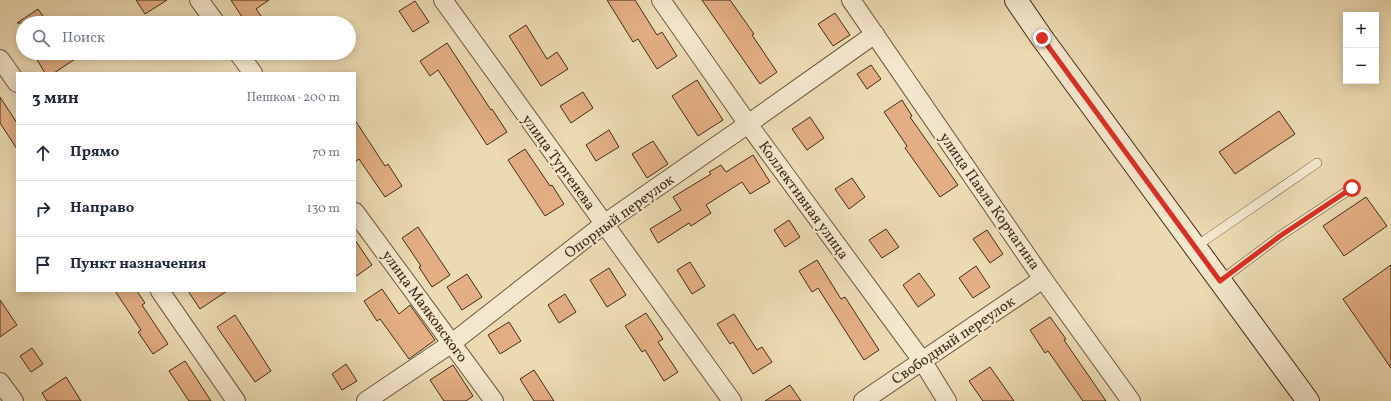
<!DOCTYPE html>
<html lang="ru">
<head>
<meta charset="utf-8">
<style>
	body { margin:0; font-family:Vollkorn,serif; background:#f6f6f7; color:#1f2937 }
	.controls { position:absolute; right:12px; top:12px; display:grid; overflow:hidden; border-radius:0px; box-shadow:0 2px 10px #0003 }
	.controls button { width:36px; height:36px; display:grid; place-items:center; padding:0; border:0; border-bottom:1px solid #e0e1e3; background:#fff; color:#1f2937; font:20px sans-serif }
	.stop { position:absolute; width:12px; height:12px; margin:-9px; border:3px solid #d93025; border-radius:50%; background:#fff }
	.stop.end { background:#d93025; border-color:#fff; box-shadow:0 1px 4px #0008 }
	.list { margin:0; padding:0; list-style:none }
	h2 { display:flex; justify-content:space-between; align-items:center; height:52px; margin:0; padding:0 16px; font-size:17px }
	h2 small { font-size:13px; font-weight:400; color:#747a83 }
	.list li { display:grid; grid-template-columns:26px 1fr auto; gap:12px; align-items:center; box-sizing:border-box; height:56px; padding:0 16px; border-top:1px solid #e0e1e3 }
	.list b { display:block; font-size:15px; white-space:nowrap }
	.list em { font-size:13px; font-style:normal; color:#747a83 }
	.icon { flex:none; width:22px; height:22px; fill:none; stroke:currentColor; stroke-width:2; stroke-linecap:round; stroke-linejoin:round }
	.map { position:relative; flex:none; width:1391px; height:401px; overflow:hidden }
	.search { position:absolute; background:#fff; box-shadow:0 2px 10px #0003; left:16px; top:16px; width:340px; height:44px; display:flex; align-items:center; gap:10px; box-sizing:border-box; padding:0 14px; border-radius:22px; color:#747a83; font-size:15px }
	.panel { position:absolute; background:#fff; box-shadow:0 2px 10px #0003; left:16px; top:72px; width:340px; height:220px; border-radius:0px }
	.map>svg:first-child { display:block }
	.building { fill:#e3ae83; stroke:#442c1b }
	.lines { fill:none; stroke-linecap:round; stroke-linejoin:round }
	.lane-casing { stroke:#6e5841; stroke-width:10 }
	.street-casing { stroke:#6e5841; stroke-width:20 }
	.secondary-casing { stroke:#442c1b; stroke-width:24 }
	.lane { stroke:#f3e7cd; stroke-width:9 }
	.street { stroke:#f3e7cd; stroke-width:18 }
	.secondary { stroke:#f3e7cd; stroke-width:22 }
	.route { stroke:#d93025; stroke-width:5 }
	.labels { text-anchor:middle; stroke-width:4; stroke-linejoin:round; paint-order:stroke }
	.street-label { font-size:15px; fill:#442c1b; stroke:#f3e7cd }
</style>
</head>
<body>
<div class="map">
<svg width="1391" height="401" viewBox="0 0 1391 401">
	<rect width="100%" height="100%" fill="#ecdab2"/>
	<filter id="stains"><feTurbulence type="fractalNoise" baseFrequency=".005" numOctaves="4"/><feColorMatrix values="0 0 0 0 .2 0 0 0 0 .09 0 0 0 0 .02 0 0 0 .5 -.17"/></filter>
	<radialGradient id="worn" r=".72"><stop offset=".6" stop-color="#630" stop-opacity="0"/><stop offset="1" stop-color="#630" stop-opacity=".3"/></radialGradient>
	<g class="building">
		<path d="M 136,0 L 167,0 L 145,14 Z"/>
		<path d="M 231,0 L 269,0 L 256,9 L 266,23 L 246,23 Z"/>
		<path d="M 607,0 L 635,0 L 657,35 L 662,32 L 677,56 L 657,69 L 638,39 L 633,42 Z"/>
		<path d="M 702,0 L 730,0 L 754,34 L 752,35 L 777,72 L 760,84 Z"/>
		<path d="M 415,1 L 429,22 L 413,32 L 399,11 Z"/>
		<path d="M 38,9 L 48,23 L 17,23 Z"/>
		<path d="M 835,13 L 850,35 L 833,46 L 818,24 Z"/>
		<path d="M 526,25 L 547,59 L 557,52 L 568,69 L 541,86 L 509,36 Z"/>
		<path d="M 447,43 L 491,110 L 492,109 L 507,132 L 487,145 L 438,70 L 430,76 L 420,61 Z"/>
		<path d="M 43,53 L 84,53 L 54,73 L 45,73 L 36,58 Z"/>
		<path d="M 871,65 L 881,79 L 867,89 L 857,74 Z"/>
		<path d="M 697,80 L 723,120 L 698,136 L 672,96 Z"/>
		<path d="M 583,92 L 593,108 L 571,123 L 560,106 Z"/>
		<path d="M 0,97 L 17,123 L 17,149 L 0,123 Z"/>
		<path d="M 902,100 L 912,116 L 910,117 L 958,185 L 940,197 L 905,148 L 907,146 L 884,112 Z"/>
		<path d="M 1279,111 L 1295,134 L 1235,174 L 1219,152 Z"/>
		<path d="M 810,117 L 824,138 L 807,150 L 792,129 Z"/>
		<path d="M 355,120 L 385,166 L 388,164 L 402,186 L 385,197 L 359,159 L 355,162 Z"/>
		<path d="M 609,130 L 619,147 L 596,161 L 586,145 Z"/>
		<path d="M 653,141 L 668,164 L 647,178 L 632,154 Z"/>
		<path d="M 525,149 L 550,186 L 552,185 L 564,204 L 545,216 L 508,160 Z"/>
		<path d="M 753,155 L 770,182 L 750,194 L 742,182 L 706,205 L 711,213 L 691,226 L 689,223 L 658,243 L 650,229 L 681,210 L 673,197 L 711,174 L 709,172 L 721,165 L 726,172 Z"/>
		<path d="M 852,178 L 865,197 L 849,209 L 835,189 Z"/>
		<path d="M 1366,197 L 1387,226 L 1344,256 L 1323,226 Z"/>
		<path d="M 789,220 L 800,237 L 785,247 L 774,230 Z"/>
		<path d="M 418,227 L 450,275 L 432,287 L 419,267 L 421,266 L 402,238 Z"/>
		<path d="M 886,229 L 899,247 L 882,258 L 869,240 Z"/>
		<path d="M 987,230 L 1003,254 L 990,263 L 973,239 Z"/>
		<path d="M 355,240 L 372,265 L 355,277 Z"/>
		<path d="M 817,260 L 841,299 L 845,297 L 879,350 L 864,360 L 818,288 L 812,292 L 799,271 Z"/>
		<path d="M 690,262 L 705,286 L 692,294 L 677,270 Z"/>
		<path d="M 1391,265 L 1391,368 L 1343,299 Z"/>
		<path d="M 976,266 L 990,287 L 973,298 L 959,278 Z"/>
		<path d="M 609,268 L 626,295 L 607,307 L 590,280 Z"/>
		<path d="M 919,273 L 935,295 L 918,307 L 903,285 Z"/>
		<path d="M 467,274 L 482,297 L 462,310 L 447,287 Z"/>
		<path d="M 382,289 L 399,314 L 410,305 L 435,340 L 409,359 L 380,319 L 377,321 L 364,301 Z"/>
		<path d="M 115,291 L 137,291 L 145,303 L 142,305 L 168,344 L 153,354 L 138,332 L 141,330 Z"/>
		<path d="M 188,291 L 227,291 L 200,309 Z"/>
		<path d="M 565,294 L 576,312 L 559,323 L 548,305 Z"/>
		<path d="M 0,300 L 17,325 L 0,337 Z"/>
		<path d="M 646,313 L 663,339 L 658,342 L 678,372 L 664,381 L 645,350 L 642,352 L 625,326 Z"/>
		<path d="M 734,314 L 757,350 L 762,347 L 772,362 L 753,374 L 733,342 L 730,344 L 717,324 Z"/>
		<path d="M 235,315 L 271,371 L 255,382 L 217,327 Z"/>
		<path d="M 1050,317 L 1066,339 L 1064,340 L 1106,401 L 1083,401 L 1048,351 L 1045,353 L 1030,330 Z"/>
		<path d="M 509,322 L 521,341 L 500,354 L 488,335 Z"/>
		<path d="M 32,348 L 43,364 L 31,372 L 20,356 Z"/>
		<path d="M 185,361 L 211,401 L 189,401 L 169,371 Z"/>
		<path d="M 346,364 L 357,381 L 342,390 L 332,374 Z"/>
		<path d="M 453,365 L 473,396 L 466,401 L 444,401 L 430,380 Z"/>
		<path d="M 990,367 L 1014,401 L 983,401 L 969,381 Z"/>
		<path d="M 534,370 L 554,401 L 534,401 L 520,379 Z"/>
		<path d="M 66,377 L 81,401 L 47,401 L 42,393 Z"/>
		<path d="M 790,385 L 801,401 L 765,401 Z"/>
	</g>
	<g class="lines">
		<defs>
			<g id="lane">
				<path d="M 1195,247 L 1317,163"/>
				<path d="M 1220,281 L 1280,236 L 1352,188"/>
			</g>
			<g id="street">
				<path d="M 199,0 L 216,23"/>
				<path d="M 443,0 L 732,401"/>
				<path d="M 661,0 L 748,124 L 923,362 L 947,401"/>
				<path d="M 851,0 L 1043,279 L 1131,401"/>
				<path d="M 238,53 L 253,73"/>
				<path d="M 0,59 L 17,83"/>
				<path d="M 355,212 L 494,401"/>
				<path d="M 160,291 L 236,401"/>
				<path d="M 0,382 L 14,401"/>
				<path d="M 366,401 L 452,343 L 604,224 L 748,124 L 875,34"/>
				<path d="M 863,401 L 1043,279"/>
			</g>
			<path id="secondary" d="M 1016,0 L 1042,38 L 1308,401"/>
		</defs>
		<use href="#lane" class="lane-casing"/>
		<use href="#street" class="street-casing"/>
		<use href="#secondary" class="secondary-casing"/>
		<use href="#lane" class="lane"/>
		<use href="#street" class="street"/>
		<use href="#secondary" class="secondary"/>
	</g>
	<g class="lines">
		<path class="route" d="M 1042,38 L 1220,281 L 1280,236 L 1352,188"/>
	</g>
	<g class="labels">
		<g class="street-label">
			<text transform="translate(559 162) rotate(54)" y="5">улица Тургенева</text>
			<text transform="translate(804 200) rotate(54)" y="5">Коллективная улица</text>
			<text transform="translate(990 201) rotate(55)" y="5">улица Павла Корчагина</text>
			<text transform="translate(619 216) rotate(-36)" y="5">Опорный переулок</text>
			<text transform="translate(425 306) rotate(54)" y="5">улица Маяковского</text>
			<text transform="translate(953 340) rotate(-34)" y="5">Свободный переулок</text>
		</g>
	</g>
	<rect width="100%" height="100%" filter="url(#stains)"/>
	<rect width="100%" height="100%" fill="url(#worn)"/>
</svg>
<div class="controls">
<button>+</button>
<button>−</button>
</div>
<div class="stop" style="left:1352px;top:188px"></div>
<div class="stop end" style="left:1042px;top:38px"></div>
<div class="search"><svg class="icon" aria-label="search" viewBox="0 0 24 24"><circle cx="10" cy="10" r="6"/><path d="M15 15l6 6"/></svg>Поиск</div>
<section class="panel">
<h2>3 мин<small>Пешком · 200 m</small></h2>
<ul class="list">
<li><svg class="icon" aria-label="ahead" viewBox="0 0 24 24"><path d="M12 20V5M6 11l6-6 6 6"/></svg><div><b>Прямо</b></div><em>70 m</em></li>
<li><svg class="icon" aria-label="right" viewBox="0 0 24 24"><path d="M7 20v-9h11M14 6l5 5-5 5"/></svg><div><b>Направо</b></div><em>130 m</em></li>
<li><svg class="icon" aria-label="arrive" viewBox="0 0 24 24"><path d="M6 21V4h12l-3 4 3 4H6"/></svg><div><b>Пункт назначения</b></div></li>
</ul>
</section>
</div>
</body>
</html>
